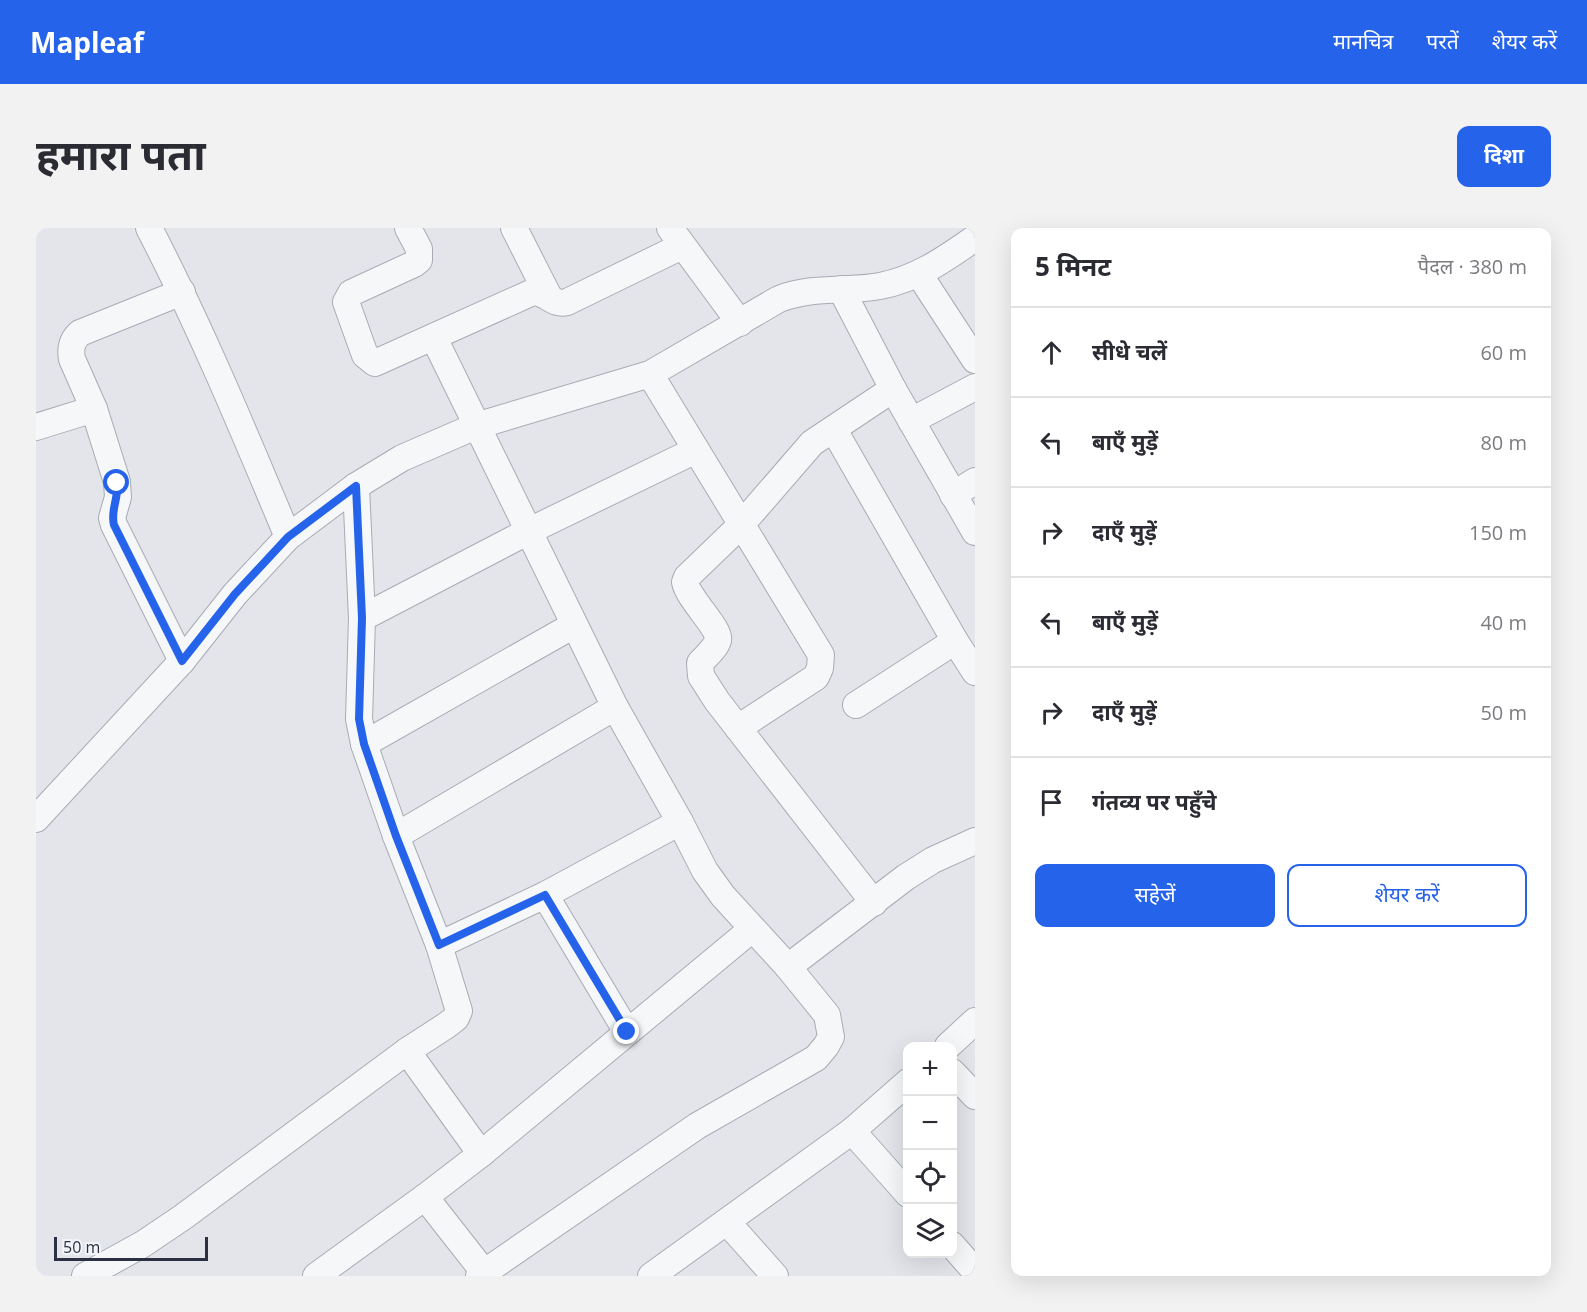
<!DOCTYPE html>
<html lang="hi">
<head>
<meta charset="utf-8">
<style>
	body { margin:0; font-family:"Open Sans","Noto Sans Devanagari",sans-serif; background:#f2f2f3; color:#2b2b33 }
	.controls { position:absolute; right:18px; bottom:18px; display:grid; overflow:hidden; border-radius:12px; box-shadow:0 6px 24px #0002 }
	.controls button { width:54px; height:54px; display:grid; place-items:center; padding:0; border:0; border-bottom:2px solid #e1e1e2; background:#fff; color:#2b2b33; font:30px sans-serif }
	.scale { position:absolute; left:18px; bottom:15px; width:154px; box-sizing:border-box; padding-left:6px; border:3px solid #2b3143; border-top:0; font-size:16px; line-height:21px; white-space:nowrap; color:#2b3143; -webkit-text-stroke:4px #f3f5f8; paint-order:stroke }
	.stop { position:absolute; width:18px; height:18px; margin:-14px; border:4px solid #2563eb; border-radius:50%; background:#fff }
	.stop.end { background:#2563eb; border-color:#fff; box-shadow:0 2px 6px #0008 }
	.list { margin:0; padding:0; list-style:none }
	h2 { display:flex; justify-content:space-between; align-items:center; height:78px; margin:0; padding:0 24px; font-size:26px }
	h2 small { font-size:20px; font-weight:400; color:#7c7c81 }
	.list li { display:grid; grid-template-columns:39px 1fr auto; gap:18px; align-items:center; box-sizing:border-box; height:90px; padding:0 24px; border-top:2px solid #e1e1e2 }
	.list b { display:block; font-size:22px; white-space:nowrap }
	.list em { font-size:20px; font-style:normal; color:#7c7c81 }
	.actions { display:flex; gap:12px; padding:18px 24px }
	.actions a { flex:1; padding:14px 0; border:2px solid #2563eb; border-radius:12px; text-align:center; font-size:21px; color:#2563eb }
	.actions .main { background:#2563eb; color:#fff }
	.icon { flex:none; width:33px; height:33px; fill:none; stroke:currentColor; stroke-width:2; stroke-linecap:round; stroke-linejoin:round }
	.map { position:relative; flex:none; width:939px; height:1048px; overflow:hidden; border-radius:12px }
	header { display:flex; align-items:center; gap:36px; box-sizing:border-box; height:84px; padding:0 30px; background:#2563eb; color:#fff }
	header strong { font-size:28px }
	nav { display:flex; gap:33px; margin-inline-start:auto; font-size:21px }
	.intro { display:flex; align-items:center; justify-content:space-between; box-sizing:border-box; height:144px; padding:0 36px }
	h1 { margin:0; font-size:42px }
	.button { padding:15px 27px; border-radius:12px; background:#2563eb; color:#fff; font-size:21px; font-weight:700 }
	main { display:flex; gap:36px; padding:0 36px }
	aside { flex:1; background:#fff; border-radius:12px; box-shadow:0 6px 24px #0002 }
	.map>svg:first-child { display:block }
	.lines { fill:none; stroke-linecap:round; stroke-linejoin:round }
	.minor-casing { stroke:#a8abb5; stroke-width:28 }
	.minor { stroke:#f6f7f9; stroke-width:26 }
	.route { stroke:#2563eb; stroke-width:8 }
</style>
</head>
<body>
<header>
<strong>Mapleaf</strong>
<nav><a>मानचित्र</a><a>परतें</a><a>शेयर करें</a></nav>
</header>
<div class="intro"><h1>हमारा पता</h1><a class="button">दिशा</a></div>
<main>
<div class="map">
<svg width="939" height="1048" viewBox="0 0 939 1048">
	<rect width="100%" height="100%" fill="#e3e5eb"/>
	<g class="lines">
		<defs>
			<g id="minor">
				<path d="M 113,0 C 165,100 208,204 252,309"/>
				<path d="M 372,0 L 383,21 L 383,32 L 378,36 L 315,65 L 310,74 L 329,127 L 339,135 L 497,64 C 511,64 517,78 531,74 L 646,18"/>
				<path d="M 478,0 L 513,69"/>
				<path d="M 634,0 L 704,95"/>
				<path d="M 883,46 L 939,132"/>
				<path d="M 805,61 L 857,161 L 939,304"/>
				<path d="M 398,110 L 579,479 L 644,594 L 669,643 L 687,668 L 752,739 L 791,787 L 795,809 L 790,818 L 780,830 L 661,898 L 443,1048"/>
				<path d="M 614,146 L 785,427 L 784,440 L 780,449 L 702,500"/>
				<path d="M 875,193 L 939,159"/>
				<path d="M 0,199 L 58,181"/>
				<path d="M 798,202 L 919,413 L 939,444"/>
				<path d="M 917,267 L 939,253"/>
				<path d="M 326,390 L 493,303 L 660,222"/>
				<path d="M 146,433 L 78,297 L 76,290 L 82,269 L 81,254 L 58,181 L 36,131 C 34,120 36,112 44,105 L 146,64"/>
				<path d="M 820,477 L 919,413"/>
				<path d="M 328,516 L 538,397"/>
				<path d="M 0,591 L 146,433 L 199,366 L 252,309 L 320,258 L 366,230 L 440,198 L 614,146 L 743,71 C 776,58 810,64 844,58 C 881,51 909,31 939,10"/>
				<path d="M 360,608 L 579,479"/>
				<path d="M 509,667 L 591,804"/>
				<path d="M 838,675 L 681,473 L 665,448 L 664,435 C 670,428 680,420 682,412 C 685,401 652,371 649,354 L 651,349 L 705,297 L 776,215 L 857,161"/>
				<path d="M 403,717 L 509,667 L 644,594"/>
				<path d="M 752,739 L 870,649 L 897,632 L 939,613"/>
				<path d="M 912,818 L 939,793"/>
				<path d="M 371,823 L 445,926"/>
				<path d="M 916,844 L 939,868"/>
				<path d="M 816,903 L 872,966"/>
				<path d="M 389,969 L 451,1048"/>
				<path d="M 691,994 L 739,1048"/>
				<path d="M 916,1017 L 939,1043"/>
				<path d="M 49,1048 L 107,1016 L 147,989 L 371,823 L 411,797 L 420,790 L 423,783 L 403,717 L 360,608 L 328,516 L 323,491 L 326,390 L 320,258"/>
				<path d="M 280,1048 L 389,969 L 445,926 L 716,701"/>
				<path d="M 615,1048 L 816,903 L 872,854"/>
			</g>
		</defs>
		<use href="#minor" class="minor-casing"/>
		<use href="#minor" class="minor"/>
	</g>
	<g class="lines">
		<path class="route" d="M 81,255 C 83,270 74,283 78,297 L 146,433 L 199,366 L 252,309 L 320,258 L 326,390 L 323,491 L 328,516 L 360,608 L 403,717 L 509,667 L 591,804"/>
	</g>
</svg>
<div class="controls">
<button>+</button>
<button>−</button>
<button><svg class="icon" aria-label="locate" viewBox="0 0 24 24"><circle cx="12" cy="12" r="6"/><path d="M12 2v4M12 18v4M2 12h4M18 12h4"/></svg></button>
<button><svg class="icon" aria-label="layers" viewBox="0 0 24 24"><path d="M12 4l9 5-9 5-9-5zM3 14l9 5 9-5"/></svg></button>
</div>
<div class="scale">50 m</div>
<div class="stop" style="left:81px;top:255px"></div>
<div class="stop end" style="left:591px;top:804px"></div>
</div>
<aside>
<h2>5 मिनट<small>पैदल · 380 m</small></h2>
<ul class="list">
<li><svg class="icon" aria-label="ahead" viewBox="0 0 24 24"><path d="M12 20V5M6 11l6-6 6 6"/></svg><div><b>सीधे चलें</b></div><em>60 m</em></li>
<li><svg class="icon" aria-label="left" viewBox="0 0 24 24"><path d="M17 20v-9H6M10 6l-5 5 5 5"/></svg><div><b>बाएँ मुड़ें</b></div><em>80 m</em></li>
<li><svg class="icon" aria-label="right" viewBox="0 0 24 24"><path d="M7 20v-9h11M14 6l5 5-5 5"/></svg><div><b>दाएँ मुड़ें</b></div><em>150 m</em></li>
<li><svg class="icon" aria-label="left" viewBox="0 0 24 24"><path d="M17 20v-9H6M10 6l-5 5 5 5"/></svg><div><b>बाएँ मुड़ें</b></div><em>40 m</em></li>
<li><svg class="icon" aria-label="right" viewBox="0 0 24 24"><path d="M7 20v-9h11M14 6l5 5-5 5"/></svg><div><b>दाएँ मुड़ें</b></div><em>50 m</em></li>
<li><svg class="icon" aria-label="arrive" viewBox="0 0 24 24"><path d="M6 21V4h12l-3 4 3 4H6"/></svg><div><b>गंतव्य पर पहुँचे</b></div></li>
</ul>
<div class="actions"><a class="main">सहेजें</a><a>शेयर करें</a></div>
</aside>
</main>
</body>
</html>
